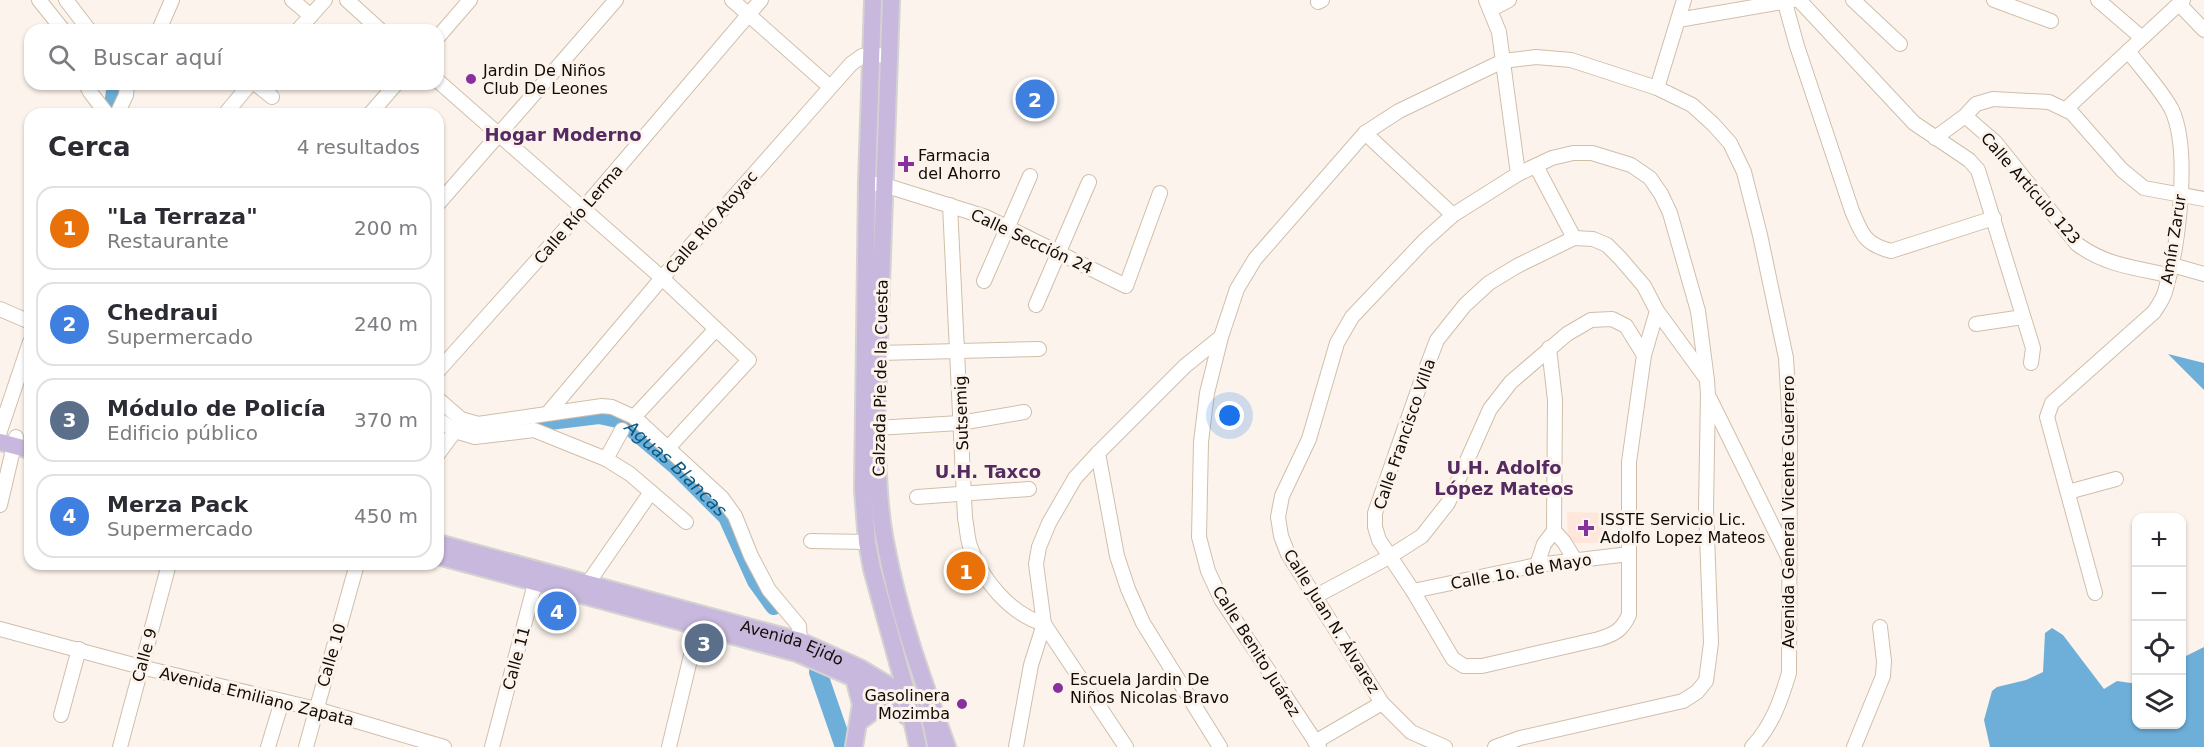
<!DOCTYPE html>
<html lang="es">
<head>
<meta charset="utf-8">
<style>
	body { margin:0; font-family:"DejaVu Sans",sans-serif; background:#f7f7f7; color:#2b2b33 }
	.controls { position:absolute; right:18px; bottom:18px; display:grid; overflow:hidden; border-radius:12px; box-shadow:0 2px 4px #0004 }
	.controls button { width:54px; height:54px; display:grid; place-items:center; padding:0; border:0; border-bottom:2px solid #e1e1e2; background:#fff; color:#2b2b33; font:30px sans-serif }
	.you { position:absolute; left:1230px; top:416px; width:21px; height:21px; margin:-15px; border:4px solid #fff; border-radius:50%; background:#1a73e8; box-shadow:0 0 0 9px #1a73e833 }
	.badge { display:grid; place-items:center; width:39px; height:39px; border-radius:50%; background:#d93025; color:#fff; font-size:20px; font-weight:700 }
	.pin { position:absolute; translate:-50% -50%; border:3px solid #fff; box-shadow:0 2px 6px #0006 }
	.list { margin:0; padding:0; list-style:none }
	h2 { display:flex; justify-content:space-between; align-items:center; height:78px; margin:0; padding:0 24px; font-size:26px }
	h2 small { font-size:20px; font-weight:400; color:#7c7c81 }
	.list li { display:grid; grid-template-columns:39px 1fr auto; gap:18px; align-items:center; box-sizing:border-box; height:84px; margin:0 12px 12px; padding:0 12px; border:2px solid #e1e1e2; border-radius:18px }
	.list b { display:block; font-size:22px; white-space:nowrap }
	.list p { margin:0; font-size:20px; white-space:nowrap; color:#7c7c81 }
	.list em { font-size:20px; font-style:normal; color:#7c7c81 }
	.icon { flex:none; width:33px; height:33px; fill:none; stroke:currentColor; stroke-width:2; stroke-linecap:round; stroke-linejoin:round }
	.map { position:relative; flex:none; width:2204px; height:747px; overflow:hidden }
	.search { position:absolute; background:#fff; box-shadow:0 2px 4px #0004; left:24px; top:24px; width:420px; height:66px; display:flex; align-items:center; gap:15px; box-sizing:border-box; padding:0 21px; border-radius:18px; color:#7c7c81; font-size:22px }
	.panel { position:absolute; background:#fff; box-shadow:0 2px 4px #0004; left:24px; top:108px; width:420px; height:462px; border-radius:18px }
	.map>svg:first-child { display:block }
	.medical { fill:#fee6db }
	.water { fill:#6eafda }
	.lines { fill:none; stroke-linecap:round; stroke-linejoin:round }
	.river { stroke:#6eafda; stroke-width:18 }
	.minor-casing { stroke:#d0bea9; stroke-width:16 }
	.major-casing { stroke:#d4d3d2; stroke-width:20 }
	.minor { stroke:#fff; stroke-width:14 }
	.major { stroke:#c8b8dd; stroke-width:16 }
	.major-bridge-casing { stroke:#d4d3d2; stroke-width:20; stroke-linecap:butt }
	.major-bridge { stroke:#c8b8dd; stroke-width:16 }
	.poi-dot { fill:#87319e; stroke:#fcf4ec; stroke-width:2 }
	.labels { text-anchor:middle; stroke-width:6; stroke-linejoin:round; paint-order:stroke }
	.poi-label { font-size:16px; fill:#120c05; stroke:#fcf4ec; text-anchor:start }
	.street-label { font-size:16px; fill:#120c05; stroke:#fcf4ec }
	.neighbourhood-label { font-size:18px; font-weight:bold; fill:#542a60; stroke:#fcf4ec }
	.water-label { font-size:18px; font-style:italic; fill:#065983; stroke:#fcf4ec }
</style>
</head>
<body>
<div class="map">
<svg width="2204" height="747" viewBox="0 0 2204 747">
	<rect width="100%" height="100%" fill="#fcf4ec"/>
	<path class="medical" d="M 1567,512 L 1604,513 L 1606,543 L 1568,543 Z"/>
	<g class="water">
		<path d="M 2168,354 L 2204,363 L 2204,390 Z"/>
		<path d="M 2052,628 L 2063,635 L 2104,689 L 2117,681 L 2131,683 L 2136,681 L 2136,724 L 2182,724 L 2182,658 L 2204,647 L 2204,747 L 1990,747 L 1984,720 L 1992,691 L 1997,687 L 2026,680 L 2043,672 L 2045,633 Z"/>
	</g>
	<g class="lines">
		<g class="river">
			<path d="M 106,114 L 113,105 L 116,84"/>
			<path d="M 438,409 L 461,427 L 474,429"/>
			<path id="s1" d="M 502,427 L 599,415 L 622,420 L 676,466 L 727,517 L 756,581 L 774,606"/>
			<path d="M 818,672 L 844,747"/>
		</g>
		<defs>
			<g id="minor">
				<path d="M 39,0 L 63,30"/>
				<path d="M 66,0 L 89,30"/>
				<path d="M 292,0 L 311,16"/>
				<path d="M 347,0 L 380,30"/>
				<path d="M 732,0 L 830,87"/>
				<path d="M 1486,0 L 1499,32 L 1518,174"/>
				<path d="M 1799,0 L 1914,123 L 1969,160 L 1978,170 L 2033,348 L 2031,363"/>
				<path d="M 1853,0 L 1900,44"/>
				<path d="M 1994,0 L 2051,21"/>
				<path d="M 2098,0 L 2142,38"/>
				<path d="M 1318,2 L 1322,0"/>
				<path d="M 1785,3 L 1797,46 L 1852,211 C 1862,234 1864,244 1891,251 L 1994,218"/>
				<path d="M 2179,4 L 2204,30"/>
				<path d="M 1490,10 L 1509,0"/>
				<path d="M 1678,20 L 1794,0"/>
				<path d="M 159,30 L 172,0"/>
				<path d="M 298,30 L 325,0"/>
				<path d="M 438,37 L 470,0"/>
				<path d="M 438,81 L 662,278 L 749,360 L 668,448"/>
				<path d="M 86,84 L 90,92 L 107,114"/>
				<path d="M 256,84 L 272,97"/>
				<path d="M 1657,88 L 1684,0"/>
				<path d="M 2066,109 L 2183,0"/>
				<path d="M 118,112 L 126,95 L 127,84"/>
				<path d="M 225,114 L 250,84"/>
				<path d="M 370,114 L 396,84"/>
				<path d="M 1965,116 L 1995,142 L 2077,244 C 2105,265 2135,268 2169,275"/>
				<path d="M 1365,133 L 1453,215"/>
				<path d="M 1935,138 L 1965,116 L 1976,104 L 1993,99 L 2049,102 L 2072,113 L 2122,170 L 2144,188 L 2204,199"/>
				<path d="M 1536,166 L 1574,238"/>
				<path d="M 876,184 L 884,185 L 986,217 L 1126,286 L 1160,193"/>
				<path d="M 438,204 L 616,0"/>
				<path d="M 950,205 L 965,518 C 967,527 967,537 970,546 C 981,579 1010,614 1044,624"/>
				<path d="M 2172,265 L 2204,274"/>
				<path d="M 984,281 L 1030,176"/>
				<path d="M 1036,305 L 1089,182"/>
				<path d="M 0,309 L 30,322"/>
				<path d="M 1657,311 L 1644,355 L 1629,462 L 1629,615 C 1622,630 1615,634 1599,639 L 1482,666 L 1464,666 L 1453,659 L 1413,591 L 1379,540 L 1375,527 L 1375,513 L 1421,382 L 1437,340 L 1465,305 L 1489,283 L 1517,266 L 1574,238 L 1593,239 L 1607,245 L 1620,258 L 1644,286 L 1657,311 L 1706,378"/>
				<path d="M 1976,324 L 2023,317"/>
				<path d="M 879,353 L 1039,349"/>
				<path d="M 438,371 L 583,209 L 761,0"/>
				<path d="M 438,399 L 461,419 L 478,424 L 602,406 L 612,407 L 634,417 L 722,498 L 735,516 L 751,556 L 769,590 L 799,626 L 800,641 L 798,651"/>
				<path d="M 1710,399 L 1788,557"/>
				<path d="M 548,413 L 662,278 L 851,64 L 862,56 L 888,55"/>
				<path d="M 634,417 L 716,329"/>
				<path d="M 438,419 L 455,431 L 475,437 L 534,430 L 606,459 L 630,474 L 686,522"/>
				<path d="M 876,428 L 960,423 L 1024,412"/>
				<path d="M 0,431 L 30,342"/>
				<path d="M 1098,453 L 1117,556 L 1128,589 L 1143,623 L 1220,747"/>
				<path d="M 438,454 L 455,431"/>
				<path d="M 606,459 L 622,430"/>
				<path d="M 2068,492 L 2116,479"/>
				<path d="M 917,497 L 1029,489"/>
				<path d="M 0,505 L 16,437"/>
				<path d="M 1554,531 L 1564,542 L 1575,560"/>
				<path d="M 811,541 L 867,542"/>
				<path d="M 1537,565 L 1544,544 L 1554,531 L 1555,400 L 1549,348"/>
				<path d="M 1413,591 L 1537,565 L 1629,554"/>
				<path d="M 585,593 L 588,583 L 651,492"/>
				<path d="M 2095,593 L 2047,417 L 2052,403 L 2154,312 C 2158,306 2163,299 2165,292 C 2178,248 2191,152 2172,110 C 2163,92 2141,68 2128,51"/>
				<path d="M 1316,596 L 1389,557 L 1422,536 L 1448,503 L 1490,409 L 1511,382 L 1567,334 L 1591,320 L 1612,319 L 1626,326 L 1644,355"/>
				<path d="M 1044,624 L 1126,747"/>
				<path d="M 0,629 L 141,667 L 316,709 L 444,747"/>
				<path d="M 61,715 L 79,649"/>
				<path d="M 1315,742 L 1382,703"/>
				<path d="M 120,747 L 169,564"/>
				<path d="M 268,747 L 282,701"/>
				<path d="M 306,747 L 357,564"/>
				<path d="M 492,747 L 538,572"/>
				<path d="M 669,747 L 700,618"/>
				<path d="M 1016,747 L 1031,665 L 1044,624 L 1036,564 L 1039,547 L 1049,523 L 1075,478 L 1098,453 L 1185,366 L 1221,337"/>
				<path d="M 1319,747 L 1221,599 L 1208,571 L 1199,537 L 1201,442 L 1207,393 L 1221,337 L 1237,289 L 1255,259 L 1365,133 L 1399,111 L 1503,61 L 1536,57 L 1571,60 L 1657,88 L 1692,105 L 1713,124 L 1730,143 L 1744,172 L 1760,235 L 1786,358 L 1790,426 L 1789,673 C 1781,700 1772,726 1752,747"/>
				<path d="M 1445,747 L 1411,732 L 1382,703 L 1288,554 L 1281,536 L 1278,517 L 1282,496 L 1309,439 L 1337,343 L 1352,317 L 1424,241 L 1453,215 L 1518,174 L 1552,158 L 1573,153 L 1592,153 L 1631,165 L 1650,178 L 1661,194 L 1670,213 L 1698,311 L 1707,380 L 1708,395 L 1706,508 L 1711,643 L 1706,681 L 1697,692 L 1683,701 L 1520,738 L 1495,747"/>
				<path d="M 1854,747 L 1883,676 L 1884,661 L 1880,627"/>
			</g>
			<g id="major">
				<path d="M 873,0 L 867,183 L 863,490 L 867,542 L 872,569 L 905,688"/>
				<path d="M 891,0 L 876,428 C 878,468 878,508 886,546 C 899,616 923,681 947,747"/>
				<path d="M 0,442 L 30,450"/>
				<path id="s2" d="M 438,543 L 800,641 L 860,668 L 898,691 L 927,725 L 936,744"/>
				<path d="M 438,556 L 797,653 L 854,678 L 878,691 L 896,703 L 906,716"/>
				<path d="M 859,722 L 880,706 L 896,703"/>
				<path d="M 854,747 L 861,704 L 854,678"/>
			</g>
		</defs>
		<use href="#minor" class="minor-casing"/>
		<use href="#major" class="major-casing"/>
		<use href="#minor" class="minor"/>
		<use href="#major" class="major"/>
		<defs>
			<path id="major-bridge" d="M 905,688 L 918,747"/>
		</defs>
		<use href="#major-bridge" class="major-bridge-casing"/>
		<use href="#major-bridge" class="major-bridge"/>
	</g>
	<g class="poi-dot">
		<circle cx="471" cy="79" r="6"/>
		<path d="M903 155h6v6h6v6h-6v6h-6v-6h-6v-6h6z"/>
		<path d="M1583 519h6v6h6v6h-6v6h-6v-6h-6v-6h6z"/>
		<circle cx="1058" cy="688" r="6"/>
		<circle cx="962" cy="704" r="6"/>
	</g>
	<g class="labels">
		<g class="poi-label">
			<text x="483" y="76">Jardin De Niños<tspan x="483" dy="18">Club De Leones</tspan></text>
			<text x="918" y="161">Farmacia<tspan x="918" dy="18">del Ahorro</tspan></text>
			<text x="1600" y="525">ISSTE Servicio Lic.<tspan x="1600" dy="18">Adolfo Lopez Mateos</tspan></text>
			<text x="1070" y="685">Escuela Jardin De<tspan x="1070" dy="18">Niños Nicolas Bravo</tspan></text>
			<text x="950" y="701" text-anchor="end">Gasolinera<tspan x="950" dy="18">Mozimba</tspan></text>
		</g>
		<g class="street-label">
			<text transform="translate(2031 188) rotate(49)" y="6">Calle Artículo 123</text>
			<text transform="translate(578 214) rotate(-49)" y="6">Calle Río Lerma</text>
			<text transform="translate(711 222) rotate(-49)" y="6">Calle Río Atoyac</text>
			<text transform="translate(2173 239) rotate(-81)" y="6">Amín Zarur</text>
			<text transform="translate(1032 241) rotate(25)" y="6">Calle Sección 24</text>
			<text transform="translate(880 378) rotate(-89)" y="6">Calzada Pie de la Cuesta</text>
			<text transform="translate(961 413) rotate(-92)" y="6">Sutsemig</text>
			<text transform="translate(1404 434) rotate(-71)" y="6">Calle Francisco Villa</text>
			<text transform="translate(1788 512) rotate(-90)" y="6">Avenida General Vicente Guerrero</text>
			<text transform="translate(1521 571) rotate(-10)" y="6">Calle 1o. de Mayo</text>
			<text transform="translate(1332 621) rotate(58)" y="6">Calle Juan N. Álvarez</text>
			<text dy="6" stroke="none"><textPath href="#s2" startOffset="368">Avenida Ejido</textPath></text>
			<text transform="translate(1257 651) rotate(58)" y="6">Calle Benito Juárez</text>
			<text transform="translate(144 655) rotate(-75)" y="6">Calle 9</text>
			<text transform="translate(331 655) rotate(-74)" y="6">Calle 10</text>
			<text transform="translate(516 658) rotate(-75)" y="6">Calle 11</text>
			<text transform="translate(257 696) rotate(14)" y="6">Avenida Emiliano Zapata</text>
		</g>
		<g class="neighbourhood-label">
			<text x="563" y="141">Hogar Moderno</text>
			<text x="1504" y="474">U.H. Adolfo<tspan x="1504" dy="21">López Mateos</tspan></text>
			<text x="988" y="478">U.H. Taxco</text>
		</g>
		<g class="water-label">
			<text dy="6" stroke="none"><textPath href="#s1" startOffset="194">Aguas Blancas</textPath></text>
		</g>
	</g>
</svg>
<div class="controls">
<button>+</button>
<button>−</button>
<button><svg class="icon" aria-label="locate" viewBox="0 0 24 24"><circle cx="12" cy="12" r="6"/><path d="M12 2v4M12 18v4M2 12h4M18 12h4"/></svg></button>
<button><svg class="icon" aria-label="layers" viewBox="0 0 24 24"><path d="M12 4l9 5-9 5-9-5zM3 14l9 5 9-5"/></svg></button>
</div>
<div class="you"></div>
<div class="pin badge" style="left:966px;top:571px;background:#e8710a">1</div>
<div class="pin badge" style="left:1035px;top:99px;background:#3f7fe0">2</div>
<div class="pin badge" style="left:704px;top:643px;background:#5c6f8a">3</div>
<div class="pin badge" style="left:557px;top:611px;background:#3f7fe0">4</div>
<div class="search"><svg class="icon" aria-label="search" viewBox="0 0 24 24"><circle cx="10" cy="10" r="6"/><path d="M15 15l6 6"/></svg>Buscar aquí</div>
<section class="panel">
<h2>Cerca<small>4 resultados</small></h2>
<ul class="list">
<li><span class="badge" style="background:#e8710a">1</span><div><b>&quot;La Terraza&quot;</b><p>Restaurante</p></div><em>200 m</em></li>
<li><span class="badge" style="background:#3f7fe0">2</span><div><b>Chedraui</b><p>Supermercado</p></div><em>240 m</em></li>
<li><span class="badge" style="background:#5c6f8a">3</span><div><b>Módulo de Policía</b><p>Edificio público</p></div><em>370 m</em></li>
<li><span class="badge" style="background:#3f7fe0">4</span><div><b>Merza Pack</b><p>Supermercado</p></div><em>450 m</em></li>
</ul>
</section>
</div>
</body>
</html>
